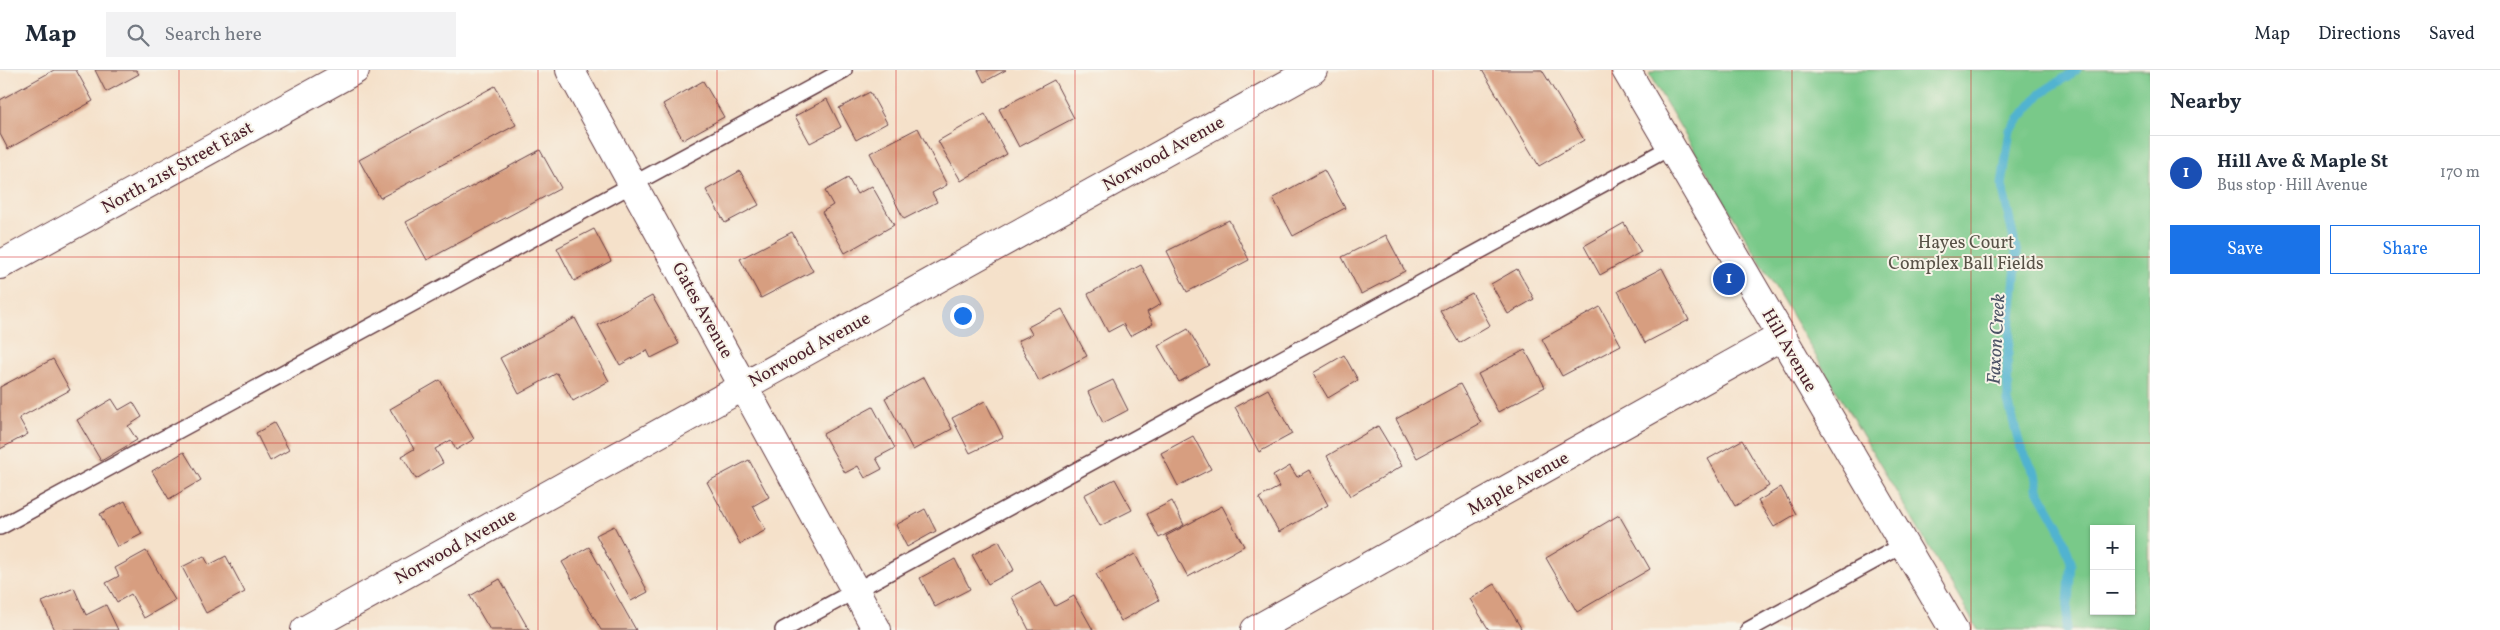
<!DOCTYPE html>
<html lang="en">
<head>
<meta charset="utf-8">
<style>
	body { margin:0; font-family:Vollkorn,serif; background:#f2f2f3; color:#1f2937 }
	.controls { position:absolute; right:15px; bottom:15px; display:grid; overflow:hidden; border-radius:0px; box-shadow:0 1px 4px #0004 }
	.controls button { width:45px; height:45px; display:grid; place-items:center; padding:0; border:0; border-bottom:1px solid #e0e1e3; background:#fff; color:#1f2937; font:25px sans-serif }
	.you { position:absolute; left:962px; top:245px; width:18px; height:18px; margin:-12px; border:4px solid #fff; border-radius:50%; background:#1a73e8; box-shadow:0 0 0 8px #1a73e833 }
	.badge { display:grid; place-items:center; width:32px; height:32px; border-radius:50%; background:#1a73e8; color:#fff; font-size:16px; font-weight:700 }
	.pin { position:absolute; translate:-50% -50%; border:2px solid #fff; box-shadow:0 1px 5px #0006 }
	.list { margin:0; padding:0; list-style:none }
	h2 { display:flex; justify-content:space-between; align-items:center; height:65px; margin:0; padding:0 20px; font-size:21px }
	h2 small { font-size:16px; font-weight:400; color:#747a83 }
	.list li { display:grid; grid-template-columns:32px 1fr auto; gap:15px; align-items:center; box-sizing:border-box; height:75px; padding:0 20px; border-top:1px solid #e0e1e3 }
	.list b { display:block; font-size:19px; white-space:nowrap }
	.list p { margin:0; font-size:16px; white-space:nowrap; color:#747a83 }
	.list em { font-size:16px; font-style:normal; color:#747a83 }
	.actions { display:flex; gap:10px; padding:15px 20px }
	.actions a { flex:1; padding:11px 0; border:1px solid #1a73e8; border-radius:0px; text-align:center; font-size:18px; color:#1a73e8 }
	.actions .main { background:#1a73e8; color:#fff }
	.icon { flex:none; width:28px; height:28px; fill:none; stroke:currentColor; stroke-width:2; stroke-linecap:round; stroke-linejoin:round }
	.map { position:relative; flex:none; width:2150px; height:560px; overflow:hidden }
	header { display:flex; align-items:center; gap:30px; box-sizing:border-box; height:70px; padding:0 25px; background:#fff; border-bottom:1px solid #e0e1e3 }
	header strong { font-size:24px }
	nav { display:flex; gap:28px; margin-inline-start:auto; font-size:18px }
	.search { width:350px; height:45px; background:#f2f2f3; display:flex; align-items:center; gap:12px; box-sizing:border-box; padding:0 18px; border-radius:0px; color:#747a83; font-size:19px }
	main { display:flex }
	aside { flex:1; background:#fff }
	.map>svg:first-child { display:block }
	.green { fill:#79c989; stroke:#62745a; fill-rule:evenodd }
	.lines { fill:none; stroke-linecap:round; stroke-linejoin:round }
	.stream { stroke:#51b3d0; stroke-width:9 }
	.building { fill:#d79e80 }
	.lane-casing { stroke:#643c43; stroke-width:18 }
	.street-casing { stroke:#643c43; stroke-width:30 }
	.secondary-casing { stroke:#643c43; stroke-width:30 }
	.lane { stroke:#fff; stroke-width:15 }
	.street { stroke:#fff; stroke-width:28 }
	.secondary { stroke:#fff; stroke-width:28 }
	.grid { fill:none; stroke:#d62828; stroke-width:1; stroke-opacity:0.55 }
	.labels { text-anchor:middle; stroke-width:4; stroke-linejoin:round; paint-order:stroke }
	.street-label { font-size:18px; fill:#4a1f2b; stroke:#f7f3e8 }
	.park-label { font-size:18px; fill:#585247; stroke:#f7f3e8 }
	.water-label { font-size:19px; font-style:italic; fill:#4c5365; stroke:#f7f3e8 }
</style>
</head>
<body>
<header>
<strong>Map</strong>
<div class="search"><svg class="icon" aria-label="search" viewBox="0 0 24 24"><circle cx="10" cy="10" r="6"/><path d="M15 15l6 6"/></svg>Search here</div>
<nav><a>Map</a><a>Directions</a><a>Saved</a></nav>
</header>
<main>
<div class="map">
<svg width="2150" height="560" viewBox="0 0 2150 560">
	<rect width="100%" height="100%" fill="#f7f3e8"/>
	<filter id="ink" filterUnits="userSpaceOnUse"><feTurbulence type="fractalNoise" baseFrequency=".02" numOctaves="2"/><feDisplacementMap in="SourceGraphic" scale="10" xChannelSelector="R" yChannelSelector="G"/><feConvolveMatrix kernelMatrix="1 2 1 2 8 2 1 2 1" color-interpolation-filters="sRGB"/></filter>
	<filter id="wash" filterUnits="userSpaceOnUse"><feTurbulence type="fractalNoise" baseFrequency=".0096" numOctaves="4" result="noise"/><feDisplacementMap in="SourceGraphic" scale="20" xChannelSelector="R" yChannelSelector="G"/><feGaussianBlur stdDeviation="1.12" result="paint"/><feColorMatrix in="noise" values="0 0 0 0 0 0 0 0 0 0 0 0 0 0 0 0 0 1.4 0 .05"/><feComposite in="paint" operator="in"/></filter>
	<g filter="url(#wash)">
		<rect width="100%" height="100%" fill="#f5e1ca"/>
		<path class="green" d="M 1657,0 L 2150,0 L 2148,560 L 1978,560 L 1649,4 ZM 2094,459 L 2131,459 L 2131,541 L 2094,541 Z"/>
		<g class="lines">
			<path class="stream" d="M 2066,560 L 2071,492 L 2059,457 L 2037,418 L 2037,408 L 2020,376 L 2008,331 L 2007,293 L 2017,184 L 2002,115 L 2010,60 L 2041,23 L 2077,0"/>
		</g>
		<g id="blocks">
			<g class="building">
				<path d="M 54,0 L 76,0 L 93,31 L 8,79 L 0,64 L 0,30 Z"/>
				<path d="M 95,0 L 136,0 L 139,4 L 106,22 Z"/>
				<path d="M 978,0 L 1006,0 L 984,12 Z"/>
				<path d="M 1482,0 L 1542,0 L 1584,70 L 1539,96 Z"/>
				<path d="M 1054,10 L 1074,48 L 1019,77 L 999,39 Z"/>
				<path d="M 703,11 L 724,47 L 683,70 L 663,34 Z"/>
				<path d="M 495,16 L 516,55 L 380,128 L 359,90 Z"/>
				<path d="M 870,22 L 887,53 L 856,70 L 839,38 Z"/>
				<path d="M 827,29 L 841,57 L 810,73 L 795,46 Z"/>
				<path d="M 985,44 L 1007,84 L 961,111 L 938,71 Z"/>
				<path d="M 918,58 L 947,115 L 932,123 L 937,132 L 904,149 L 870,83 Z"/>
				<path d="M 540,80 L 561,118 L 427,190 L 406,152 Z"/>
				<path d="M 1324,100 L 1345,138 L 1293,166 L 1273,128 Z"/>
				<path d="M 740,101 L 759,135 L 725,153 L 706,120 Z"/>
				<path d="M 848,108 L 857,124 L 872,116 L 894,155 L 845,183 L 822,142 L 833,135 L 825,121 Z"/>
				<path d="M 1229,150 L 1249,190 L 1187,222 L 1167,181 Z"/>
				<path d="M 1624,153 L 1641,182 L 1600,205 L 1584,176 Z"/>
				<path d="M 594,159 L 611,191 L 574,211 L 557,178 Z"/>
				<path d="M 792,162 L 813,201 L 761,228 L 740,189 Z"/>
				<path d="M 1386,165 L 1405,201 L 1361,224 L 1342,187 Z"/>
				<path d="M 1141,195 L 1161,234 L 1147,242 L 1153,254 L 1130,266 L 1123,254 L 1108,262 L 1088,224 Z"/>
				<path d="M 1662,198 L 1689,250 L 1645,273 L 1618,221 Z"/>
				<path d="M 1517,199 L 1534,229 L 1508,244 L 1491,214 Z"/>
				<path d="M 1472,223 L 1490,255 L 1459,273 L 1440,241 Z"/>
				<path d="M 652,226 L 679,274 L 651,288 L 647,280 L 620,295 L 598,255 Z"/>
				<path d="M 1600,237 L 1621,275 L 1562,306 L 1542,269 Z"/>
				<path d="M 1062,239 L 1087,286 L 1039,311 L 1018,271 L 1032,264 L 1028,257 Z"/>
				<path d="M 575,248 L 609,311 L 573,331 L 557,303 L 519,324 L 500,288 Z"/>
				<path d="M 1188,259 L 1209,295 L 1179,312 L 1158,276 Z"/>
				<path d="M 1525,280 L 1545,317 L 1498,342 L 1478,304 Z"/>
				<path d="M 1344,285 L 1358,310 L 1328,328 L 1313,303 Z"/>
				<path d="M 53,289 L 70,320 L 19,348 L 28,364 L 0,379 L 0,317 Z"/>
				<path d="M 924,307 L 952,359 L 913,380 L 885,328 Z"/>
				<path d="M 440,310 L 474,369 L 456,380 L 451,370 L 435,379 L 443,393 L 416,409 L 402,386 L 414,379 L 390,339 Z"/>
				<path d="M 1113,310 L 1128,340 L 1103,353 L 1088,322 Z"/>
				<path d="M 1460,314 L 1481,353 L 1417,388 L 1396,349 Z"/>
				<path d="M 1268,319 L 1292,364 L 1259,382 L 1235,337 Z"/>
				<path d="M 112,329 L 119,340 L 133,332 L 142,347 L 128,356 L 137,370 L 101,391 L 77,350 Z"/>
				<path d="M 985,331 L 1003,367 L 970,383 L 952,348 Z"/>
				<path d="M 873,337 L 895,378 L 876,388 L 882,399 L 865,408 L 858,396 L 845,403 L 823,364 Z"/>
				<path d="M 274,353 L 289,380 L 270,391 L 256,363 Z"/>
				<path d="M 1378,356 L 1402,396 L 1350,426 L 1327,386 Z"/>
				<path d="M 1193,366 L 1211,399 L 1178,416 L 1161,383 Z"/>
				<path d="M 1742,370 L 1769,416 L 1735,436 L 1708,389 Z"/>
				<path d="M 184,382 L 201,410 L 169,429 L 152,401 Z"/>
				<path d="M 749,390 L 769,427 L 753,436 L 766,460 L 740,474 L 707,412 Z"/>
				<path d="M 1290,396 L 1297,407 L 1309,400 L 1328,435 L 1279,462 L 1259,428 L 1279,417 L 1273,406 Z"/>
				<path d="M 1115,409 L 1132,440 L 1100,456 L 1084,425 Z"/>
				<path d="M 1781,417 L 1796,444 L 1774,457 L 1758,431 Z"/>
				<path d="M 125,431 L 142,464 L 117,477 L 100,444 Z"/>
				<path d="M 1172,431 L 1184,455 L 1159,468 L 1147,444 Z"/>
				<path d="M 1222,436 L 1244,476 L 1188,507 L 1166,466 Z"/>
				<path d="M 925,439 L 936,461 L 907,477 L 896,455 Z"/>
				<path d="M 1619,445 L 1650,499 L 1577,542 L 1546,488 Z"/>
				<path d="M 614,456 L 648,522 L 631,531 L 596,465 Z"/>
				<path d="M 999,471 L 1014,500 L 988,514 L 972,485 Z"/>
				<path d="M 589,477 L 636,560 L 601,560 L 562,492 Z"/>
				<path d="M 146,481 L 175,530 L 144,548 L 131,524 L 117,532 L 106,513 L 119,506 L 115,498 Z"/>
				<path d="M 1135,484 L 1159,530 L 1121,551 L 1096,504 Z"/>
				<path d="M 204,486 L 209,495 L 226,486 L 245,522 L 206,543 L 182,497 Z"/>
				<path d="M 955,489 L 970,519 L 935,537 L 920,508 Z"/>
				<path d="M 500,509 L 529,560 L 490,560 L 470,526 Z"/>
				<path d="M 1041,511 L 1055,536 L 1074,526 L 1093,560 L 1029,560 L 1012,527 Z"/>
				<path d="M 1495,514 L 1521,558 L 1518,560 L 1489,560 L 1470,529 Z"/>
				<path d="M 74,518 L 86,545 L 106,535 L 118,560 L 55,560 L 42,532 Z"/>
			</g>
		</g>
	</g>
	<g filter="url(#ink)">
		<use href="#blocks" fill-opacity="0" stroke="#643c43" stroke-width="1"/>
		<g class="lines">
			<defs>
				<g id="lane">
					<path d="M 0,457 L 844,0"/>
					<path d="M 783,560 L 1671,77"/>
					<path d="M 1748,560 L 1905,474"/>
				</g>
				<g id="street">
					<path d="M 570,0 L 877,560"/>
					<path d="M 305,560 L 1313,0"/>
					<path d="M 1255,560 L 1782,266"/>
				</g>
				<g id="secondary">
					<path d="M 1626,0 L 1954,560"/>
					<path d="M 0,195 L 355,0"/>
				</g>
			</defs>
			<use href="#lane" class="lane-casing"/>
			<use href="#street" class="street-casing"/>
			<use href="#secondary" class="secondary-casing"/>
			<use href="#lane" class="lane"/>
			<use href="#street" class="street"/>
			<use href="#secondary" class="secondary"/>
		</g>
	</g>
	<path class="grid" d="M 179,0 L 179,560M 358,0 L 358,560M 538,0 L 538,560M 717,0 L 717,560M 896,0 L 896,560M 1075,0 L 1075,560M 1254,0 L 1254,560M 1433,0 L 1433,560M 1612,0 L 1612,560M 1792,0 L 1792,560M 1971,0 L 1971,560M 0,187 L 2150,187M 0,373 L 2150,373"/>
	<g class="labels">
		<g class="street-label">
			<text transform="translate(1163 83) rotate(-29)" y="6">Norwood Avenue</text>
			<text transform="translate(177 97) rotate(-29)" y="6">North 21st Street East</text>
			<text transform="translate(703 240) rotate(61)" y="6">Gates Avenue</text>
			<text transform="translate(809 279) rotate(-29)" y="6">Norwood Avenue</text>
			<text transform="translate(1790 280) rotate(60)" y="6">Hill Avenue</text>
			<text transform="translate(1518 413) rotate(-29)" y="6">Maple Avenue</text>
			<text transform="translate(455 476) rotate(-29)" y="6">Norwood Avenue</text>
		</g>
		<g class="park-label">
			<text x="1966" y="178">Hayes Court<tspan x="1966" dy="21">Complex Ball Fields</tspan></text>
		</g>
		<g class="water-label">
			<text transform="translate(1995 269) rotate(-87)" y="7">Faxon Creek</text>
		</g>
	</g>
</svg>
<div class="controls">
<button>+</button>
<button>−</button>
</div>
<div class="you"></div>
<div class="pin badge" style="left:1729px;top:209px;background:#1a4fb4">1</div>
</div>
<aside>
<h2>Nearby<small></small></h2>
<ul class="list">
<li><span class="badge" style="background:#1a4fb4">1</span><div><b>Hill Ave &amp; Maple St</b><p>Bus stop · Hill Avenue</p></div><em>170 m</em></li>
</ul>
<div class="actions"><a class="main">Save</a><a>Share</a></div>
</aside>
</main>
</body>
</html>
